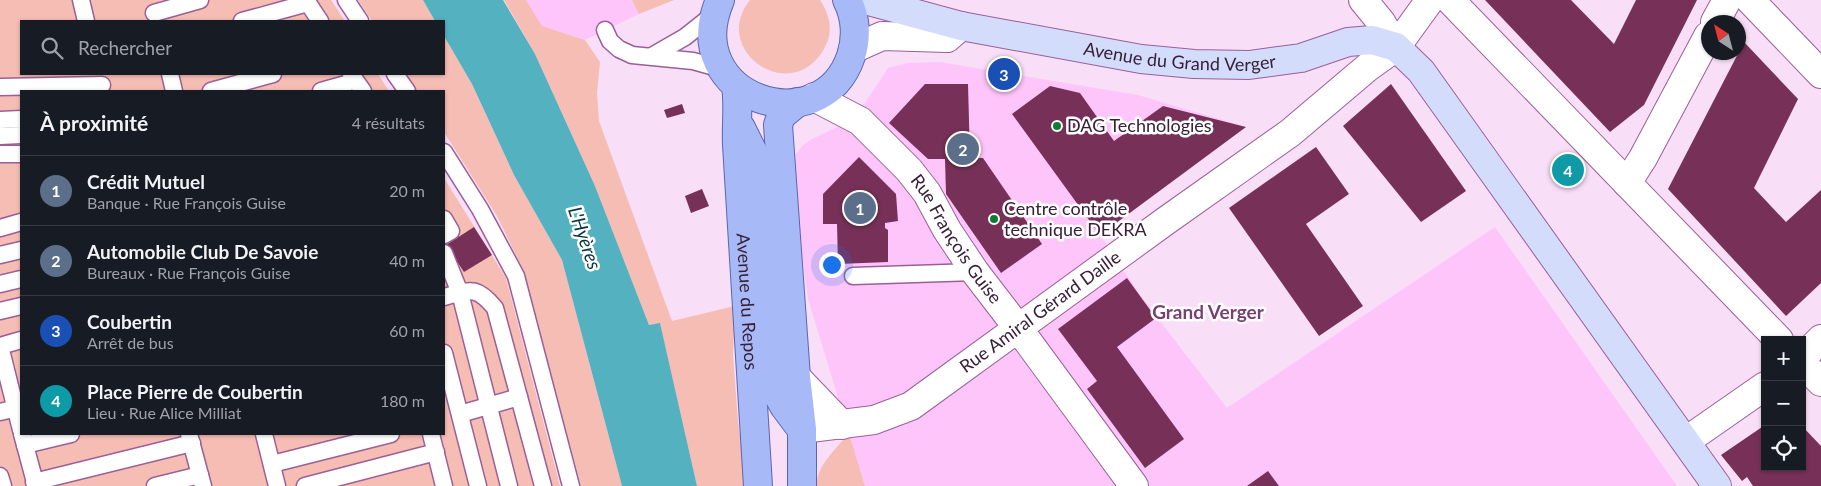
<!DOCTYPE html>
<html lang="fr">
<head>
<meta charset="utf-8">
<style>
	body { margin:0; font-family:Lato,sans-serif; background:#242831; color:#f1f3f6 }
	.controls { position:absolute; right:15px; bottom:15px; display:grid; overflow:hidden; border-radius:0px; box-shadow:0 1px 4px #0004 }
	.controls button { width:45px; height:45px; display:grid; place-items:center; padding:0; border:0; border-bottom:1px solid #363941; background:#171b24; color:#f1f3f6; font:25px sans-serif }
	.compass { position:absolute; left:1701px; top:15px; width:45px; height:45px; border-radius:50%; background:#171b24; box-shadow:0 1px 4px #0004; rotate:324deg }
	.you { position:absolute; left:831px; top:264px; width:18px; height:18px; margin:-12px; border:4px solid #fff; border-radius:50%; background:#1a73e8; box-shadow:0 0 0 8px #1a73e833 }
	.badge { display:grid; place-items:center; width:32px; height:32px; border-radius:50%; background:#0b7e35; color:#fff; font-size:16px; font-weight:700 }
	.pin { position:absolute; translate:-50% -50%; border:2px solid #fff; box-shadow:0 1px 5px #0006 }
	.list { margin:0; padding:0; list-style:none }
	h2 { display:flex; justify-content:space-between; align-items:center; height:65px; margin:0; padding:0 20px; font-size:21px }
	h2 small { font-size:16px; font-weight:400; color:#9ea1a6 }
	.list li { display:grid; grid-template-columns:32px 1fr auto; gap:15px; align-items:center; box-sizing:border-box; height:70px; padding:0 20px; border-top:1px solid #363941 }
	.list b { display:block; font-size:19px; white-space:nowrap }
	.list p { margin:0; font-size:16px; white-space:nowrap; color:#9ea1a6 }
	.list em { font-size:16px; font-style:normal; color:#9ea1a6 }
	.icon { flex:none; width:28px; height:28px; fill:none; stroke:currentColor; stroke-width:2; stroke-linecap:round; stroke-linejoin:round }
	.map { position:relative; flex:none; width:1821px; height:486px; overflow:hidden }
	.search { position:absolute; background:#171b24; box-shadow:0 1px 4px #0004; left:20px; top:20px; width:425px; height:55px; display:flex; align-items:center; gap:12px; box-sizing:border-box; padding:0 18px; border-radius:0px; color:#9ea1a6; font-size:19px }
	.panel { position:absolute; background:#171b24; box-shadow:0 1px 4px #0004; left:20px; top:90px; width:425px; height:345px; border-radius:0px }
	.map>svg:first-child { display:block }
	.built { fill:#fec5fa }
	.green { fill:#f6bdb4 }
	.water { fill:#54b1c0 }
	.building { fill:#773158 }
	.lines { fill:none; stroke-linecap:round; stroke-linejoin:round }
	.lane-casing { stroke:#9b5f98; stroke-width:19 }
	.street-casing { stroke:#9b5f98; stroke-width:30 }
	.secondary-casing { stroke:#9b5f98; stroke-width:30 }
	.primary-casing { stroke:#5a66b0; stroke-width:30 }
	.lane { stroke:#fff; stroke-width:16 }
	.street { stroke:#fff; stroke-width:28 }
	.secondary { stroke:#d3dcfb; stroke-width:28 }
	.primary { stroke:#a7baf7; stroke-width:28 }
	.poi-dot { fill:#0b7e35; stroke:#fff; stroke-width:2 }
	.labels { text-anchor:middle; stroke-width:5; stroke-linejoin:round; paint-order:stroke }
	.street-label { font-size:18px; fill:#392038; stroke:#fff }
	.poi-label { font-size:18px; fill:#392038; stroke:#fff; text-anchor:start }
	.water-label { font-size:19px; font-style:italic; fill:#09373e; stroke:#fff }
	.neighbourhood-label { font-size:19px; font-weight:bold; fill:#783f75; stroke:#fff }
</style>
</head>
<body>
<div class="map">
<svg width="1821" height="486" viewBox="0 0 1821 486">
	<rect width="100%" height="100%" fill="#f9def7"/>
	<g class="built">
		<path d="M 526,0 L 674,0 L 639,14 L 585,40 L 542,26 Z"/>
		<path d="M 940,62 L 1138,95 L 1246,127 L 1100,235 L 1140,295 L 1227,408 L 1495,227 L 1677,486 L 865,486 L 808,299 L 801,248 L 791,200 L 793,172 L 796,154 L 802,146 L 810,140 L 841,125 L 865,103 L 888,68 L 908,63 Z"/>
	</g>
	<g class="green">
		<path d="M 0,0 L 331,0 L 345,21 L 21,21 L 21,74 L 378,74 L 389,91 L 21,91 L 21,434 L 444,434 L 444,178 L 506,278 L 560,486 L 0,486 Z"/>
		<path d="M 358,0 L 423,0 L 435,21 L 372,21 Z"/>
		<path d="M 504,0 L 526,0 L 542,26 L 585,40 L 600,62 L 597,93 L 599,121 L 672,321 L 735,306 L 733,355 L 738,421 L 747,486 L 697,486 L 660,324 L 649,325 L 595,186 L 535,54 Z"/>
		<path d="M 632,0 L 674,0 L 639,14 Z"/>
		<path d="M 750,0 L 820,0 C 829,13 834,31 825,47 C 793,108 709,51 750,0 Z"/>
		<path d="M 444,36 L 472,84 L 514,175 L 562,260 L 622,486 L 581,486 L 523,270 L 497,216 L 444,132 L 444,91 L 417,91 L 406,74 L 444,74 Z"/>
		<path d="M 849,433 L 865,486 L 817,486 C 815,467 838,447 849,433 Z"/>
	</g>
	<path class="water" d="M 423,0 L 503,0 L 535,54 L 595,186 L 649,325 L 660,323 L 697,486 L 622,486 L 562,260 L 514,175 L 472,84 L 444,36 L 444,21 L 435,21 Z"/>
	<g class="building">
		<path d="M 1485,0 L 1571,0 L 1614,44 L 1636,0 L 1697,0 L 1644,105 L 1610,132 Z"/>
		<path d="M 1744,42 L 1798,99 L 1754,188 L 1786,222 L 1821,190 L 1821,283 L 1786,316 L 1668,189 Z"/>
		<path d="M 925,84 L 968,84 L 970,158 L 983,158 L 1042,244 L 1001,273 L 946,194 L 945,159 L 928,159 L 889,123 Z"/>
		<path d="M 1391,84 L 1466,191 L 1421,222 L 1343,126 Z"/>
		<path d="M 1050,86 L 1080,93 L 1114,141 L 1163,106 L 1246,127 L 1100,235 L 1012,114 Z"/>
		<path d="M 682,104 L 685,113 L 667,118 L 664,110 Z"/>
		<path d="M 1316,147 L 1349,194 L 1306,224 L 1363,306 L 1319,336 L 1229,208 Z"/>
		<path d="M 859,157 L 896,194 L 898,221 L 885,223 L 885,228 L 888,230 L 888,262 L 838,264 L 837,224 L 823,224 L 823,194 Z"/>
		<path d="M 702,189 L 709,206 L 691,213 L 685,196 Z"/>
		<path d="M 474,227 L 492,255 L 464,272 L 446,245 Z"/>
		<path d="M 1127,278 L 1156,318 L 1117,347 L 1184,439 L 1145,468 L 1087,389 L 1097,381 L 1058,329 Z"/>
		<path d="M 1765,425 L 1765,467 L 1802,467 L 1802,426 L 1821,446 L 1821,486 L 1753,486 L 1747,477 L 1742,481 L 1721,455 Z"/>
		<path d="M 1268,471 L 1279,486 L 1247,486 Z"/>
	</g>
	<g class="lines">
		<defs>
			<g id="lane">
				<path d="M 81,0 L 86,21"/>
				<path d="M 306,0 L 320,21"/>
				<path d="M 346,0 L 360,21"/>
				<path d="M 154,13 L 200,0"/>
				<path d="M 242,21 L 308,3"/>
				<path d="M 605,30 L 610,41 L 619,49 L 632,55 L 693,61 L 722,69"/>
				<path d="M 652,56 L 685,37 L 714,14"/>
				<path d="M 170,74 L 174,91"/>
				<path d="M 351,74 L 363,91"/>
				<path d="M 395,74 L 407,91"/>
				<path d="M 0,87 L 102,85"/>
				<path d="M 211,91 L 273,74"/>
				<path d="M 321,91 L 346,84"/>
				<path d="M 0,120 L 21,119"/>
				<path d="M 0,136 L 21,135"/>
				<path d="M 444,152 L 480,209 L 516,276 L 571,486"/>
				<path d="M 0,154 L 21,154"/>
				<path d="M 444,219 L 451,231 L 444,235"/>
				<path d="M 0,228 L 21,222"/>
				<path d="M 444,253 L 460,293 L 509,486"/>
				<path d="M 0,255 L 21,250"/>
				<path d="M 853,276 L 975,272"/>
				<path d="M 0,284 L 21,279"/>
				<path d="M 444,297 C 470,290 476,285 495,308 L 543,486"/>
				<path d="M 0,311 L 21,306"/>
				<path d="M 21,340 L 0,346 L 21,430"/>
				<path d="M 444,353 L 478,486"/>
				<path d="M 0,412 L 21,407"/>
				<path d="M 460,414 L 519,397"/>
				<path d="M 22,434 L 36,486"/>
				<path d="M 189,434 L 203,486"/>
				<path d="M 264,434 L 277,486"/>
				<path d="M 431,434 L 444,486"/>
				<path d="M 25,445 L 71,434"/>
				<path d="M 272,464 L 391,434"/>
				<path d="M 0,476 L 3,486"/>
				<path d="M 34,482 L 192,443"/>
				<path d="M 155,486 L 200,475"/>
				<path d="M 305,486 L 436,452"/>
			</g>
			<g id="street">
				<path d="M 1363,0 L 1381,22 L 1396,47"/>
				<path d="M 1450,0 L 1779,340"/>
				<path d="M 1750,0 L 1821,74"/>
				<path d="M 1715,22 L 1727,0"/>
				<path d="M 853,49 L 882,36 L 947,38 L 961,26"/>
				<path id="s1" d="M 814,97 L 860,121 L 909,170 L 927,193 L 947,230 L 975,272 L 1018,328 L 1134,486"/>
				<path d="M 1627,183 L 1643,158 L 1708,36"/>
				<path d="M 1802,358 L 1821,339"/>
				<path d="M 1802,363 L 1821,382"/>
				<path d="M 796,377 L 842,425"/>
				<path id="s2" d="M 802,429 L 874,420 L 911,406 L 1167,220 L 1290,133 L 1368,67 L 1396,47 L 1430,0"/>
				<path d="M 1686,441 L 1765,386"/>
			</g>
			<g id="secondary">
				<path id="s3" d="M 865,0 L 961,26 L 1141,59 L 1194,64 L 1249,65 L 1301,58 L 1348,42 L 1372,40 L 1396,47 L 1421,71 L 1717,486"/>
			</g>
			<g id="primary">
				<path d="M 720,0 C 678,98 821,145 851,56 C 857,38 856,17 847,0"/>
				<path id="s4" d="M 736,86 C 739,105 736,125 737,145 L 758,486"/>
				<path d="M 798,102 L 781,116 L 778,125 L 796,377 L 802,429 L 802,486"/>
				<path d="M 741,128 L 763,172 L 773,386 L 784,406 L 799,426"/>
			</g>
		</defs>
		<use href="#lane" class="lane-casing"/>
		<use href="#street" class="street-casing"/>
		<use href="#secondary" class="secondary-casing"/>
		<use href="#primary" class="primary-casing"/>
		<use href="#lane" class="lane"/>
		<use href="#street" class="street"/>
		<use href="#secondary" class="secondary"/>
		<use href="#primary" class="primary"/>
	</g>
	<g class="poi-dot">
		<circle cx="1057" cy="126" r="5"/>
		<circle cx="994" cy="219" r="5"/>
	</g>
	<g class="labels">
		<g class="street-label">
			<text dy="6" stroke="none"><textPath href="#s3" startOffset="321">Avenue du Grand Verger</textPath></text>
			<text dy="6" stroke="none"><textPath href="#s1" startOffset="205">Rue François Guise</textPath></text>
			<text dy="6" stroke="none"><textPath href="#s4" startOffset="216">Avenue du Repos</textPath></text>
			<text dy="6" stroke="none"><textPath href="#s2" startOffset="272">Rue Amiral Gérard Daille</textPath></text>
		</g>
		<g class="poi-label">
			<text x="1067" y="132">DAG Technologies</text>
			<text x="1004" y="215">Centre contrôle<tspan x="1004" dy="21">technique DEKRA</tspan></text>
		</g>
		<g class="water-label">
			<text transform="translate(585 238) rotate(71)" y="7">L'Hyères</text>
		</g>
		<g class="neighbourhood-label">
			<text x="1208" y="319">Grand Verger</text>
		</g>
	</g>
</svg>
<div class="controls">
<button>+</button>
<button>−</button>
<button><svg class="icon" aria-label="locate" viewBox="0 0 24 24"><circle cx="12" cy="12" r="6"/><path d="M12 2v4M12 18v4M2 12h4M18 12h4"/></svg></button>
</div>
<svg class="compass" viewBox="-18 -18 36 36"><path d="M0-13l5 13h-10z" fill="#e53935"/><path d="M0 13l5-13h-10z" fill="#9ea1a6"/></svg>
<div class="you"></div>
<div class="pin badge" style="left:860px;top:208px;background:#5c6f8a">1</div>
<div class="pin badge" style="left:963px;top:149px;background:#5c6f8a">2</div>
<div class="pin badge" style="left:1004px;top:74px;background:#1a4fb4">3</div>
<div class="pin badge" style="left:1568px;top:170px;background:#0f9aa8">4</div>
<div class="search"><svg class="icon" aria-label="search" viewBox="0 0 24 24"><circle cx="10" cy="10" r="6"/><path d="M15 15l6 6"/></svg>Rechercher</div>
<section class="panel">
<h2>À proximité<small>4 résultats</small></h2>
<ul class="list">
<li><span class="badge" style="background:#5c6f8a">1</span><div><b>Crédit Mutuel</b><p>Banque · Rue François Guise</p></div><em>20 m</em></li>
<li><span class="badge" style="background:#5c6f8a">2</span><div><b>Automobile Club De Savoie</b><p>Bureaux · Rue François Guise</p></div><em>40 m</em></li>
<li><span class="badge" style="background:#1a4fb4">3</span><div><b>Coubertin</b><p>Arrêt de bus</p></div><em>60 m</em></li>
<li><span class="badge" style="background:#0f9aa8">4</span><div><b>Place Pierre de Coubertin</b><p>Lieu · Rue Alice Milliat</p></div><em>180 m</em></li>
</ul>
</section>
</div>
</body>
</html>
